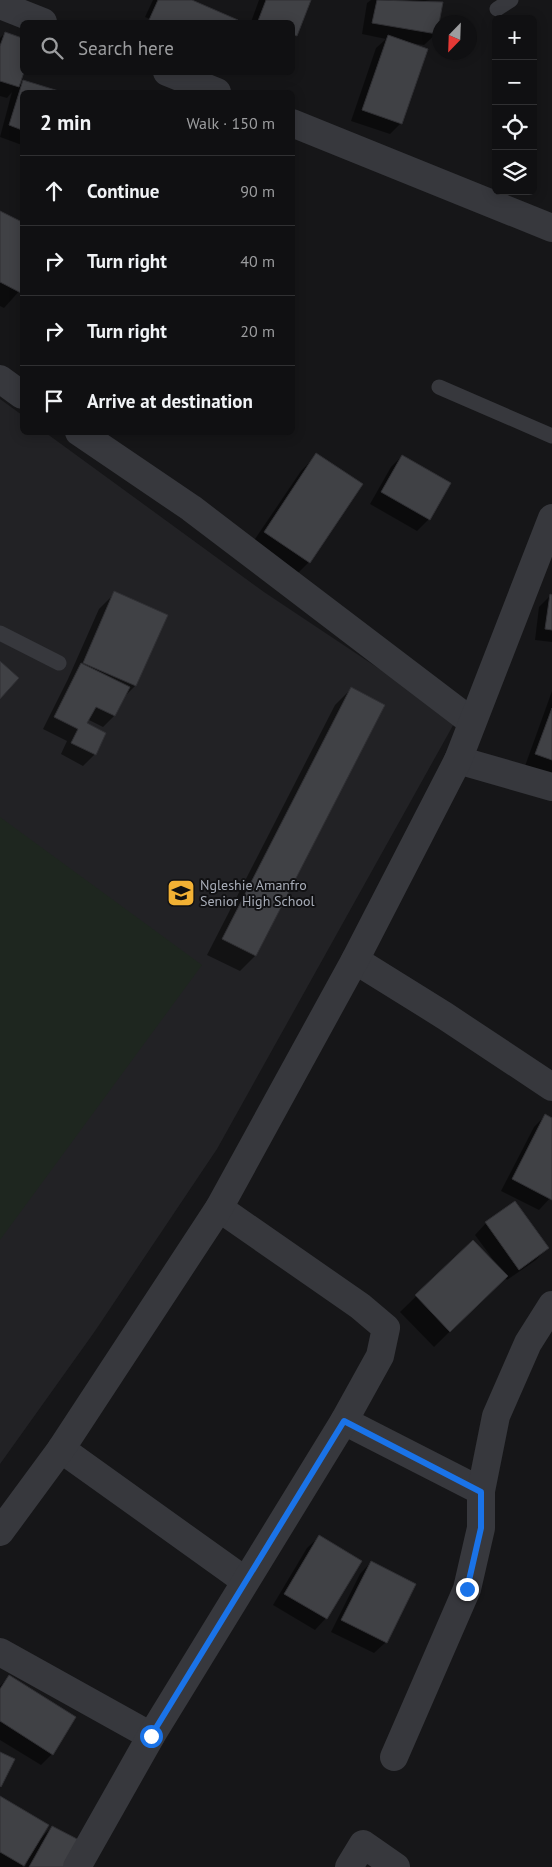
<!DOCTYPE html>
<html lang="en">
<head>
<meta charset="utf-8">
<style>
	body { margin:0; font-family:"PT Sans",sans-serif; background:#1e1e20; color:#f1f3f6 }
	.controls { position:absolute; right:15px; top:15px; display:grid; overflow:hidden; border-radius:8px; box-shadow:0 2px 12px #0003 }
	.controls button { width:45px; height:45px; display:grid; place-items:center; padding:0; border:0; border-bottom:1px solid #303032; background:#101012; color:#f1f3f6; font:25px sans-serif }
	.compass { position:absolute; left:432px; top:15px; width:45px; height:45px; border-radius:50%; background:#101012; box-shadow:0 2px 12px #0003; rotate:203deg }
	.stop { position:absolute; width:15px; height:15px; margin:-11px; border:4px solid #1a73e8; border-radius:50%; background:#fff }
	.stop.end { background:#1a73e8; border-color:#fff; box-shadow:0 1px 5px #0008 }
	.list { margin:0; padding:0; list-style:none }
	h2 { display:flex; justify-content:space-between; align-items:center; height:65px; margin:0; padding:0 20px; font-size:21px }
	h2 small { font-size:16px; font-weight:400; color:#9c9d9f }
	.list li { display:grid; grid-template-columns:32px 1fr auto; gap:15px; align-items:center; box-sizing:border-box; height:70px; padding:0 20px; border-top:1px solid #303032 }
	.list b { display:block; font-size:19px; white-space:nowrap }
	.list em { font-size:16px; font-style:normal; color:#9c9d9f }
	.icon { flex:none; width:28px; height:28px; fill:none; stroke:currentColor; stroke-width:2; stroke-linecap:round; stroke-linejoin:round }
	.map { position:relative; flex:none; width:552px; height:1867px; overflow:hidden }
	.search { position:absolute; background:#101012; box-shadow:0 2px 12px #0003; left:20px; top:20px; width:275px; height:55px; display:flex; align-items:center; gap:12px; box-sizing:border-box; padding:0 18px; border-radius:8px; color:#9c9d9f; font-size:19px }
	.panel { position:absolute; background:#101012; box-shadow:0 2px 12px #0003; left:20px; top:90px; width:275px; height:345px; border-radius:8px }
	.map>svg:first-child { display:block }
	.built { fill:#222225 }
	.green { fill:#1e261f }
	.shadow { fill:#0007 }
	.building { fill:#404145; stroke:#303034 }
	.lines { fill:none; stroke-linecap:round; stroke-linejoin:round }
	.service { stroke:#37383d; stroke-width:15 }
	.minor { stroke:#37383d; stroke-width:28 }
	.tertiary { stroke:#37383d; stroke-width:28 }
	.route { stroke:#1a73e8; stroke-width:6 }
	.labels { text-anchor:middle; stroke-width:4; stroke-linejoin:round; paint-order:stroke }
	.poi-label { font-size:14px; fill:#a8adb8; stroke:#111113; text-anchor:start }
</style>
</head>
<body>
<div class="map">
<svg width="552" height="1867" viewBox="0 0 552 1867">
	<rect width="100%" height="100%" fill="#161618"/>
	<path class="built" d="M 0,399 L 22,415 L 22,432 L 46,433 L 264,592 L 456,720 L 217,1149 L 95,1331 L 0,1464 Z"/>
	<path class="green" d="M 0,817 L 202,965 L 0,1240 Z"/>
	<g class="shadow">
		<path d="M 153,0 L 189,0 L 236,21 L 235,22 L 157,22 L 145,17 Z"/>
		<path d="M 259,0 L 309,0 L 292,38 L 292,22 L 251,22 Z"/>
		<path d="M 371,0 L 424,0 L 441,3 L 436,34 L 424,45 L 409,43 L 401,123 L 390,134 L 351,121 L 376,48 L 386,39 L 362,34 L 367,3 Z"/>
		<path d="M 5,33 L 22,39 L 23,72 L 18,87 L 24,81 L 58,92 L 22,92 L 22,145 L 0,137 L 12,92 L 7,98 L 0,96 L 0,38 Z"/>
		<path d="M 0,212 L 22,223 L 22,288 L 4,308 L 0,306 Z"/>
		<path d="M 317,455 L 361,484 L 309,562 L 293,578 L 249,548 L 301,471 Z"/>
		<path d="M 402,456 L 429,519 L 417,531 L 370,504 L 391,467 Z"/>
		<path d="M 115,593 L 166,616 L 135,686 L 123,698 L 114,716 L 103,727 L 89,720 L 85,724 L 95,754 L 83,766 L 61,754 L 67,741 L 43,729 L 68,679 L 99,609 Z"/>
		<path d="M 550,596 L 552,596 L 552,642 L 535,640 L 539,607 Z"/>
		<path d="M 351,689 L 255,956 L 240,971 L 207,955 L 335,705 Z"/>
		<path d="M 552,691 L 552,775 L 525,766 Z"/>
		<path d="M 545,1116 L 552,1119 L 552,1196 L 539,1210 L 501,1191 L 534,1127 Z"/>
		<path d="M 486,1223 L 547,1248 L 536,1260 L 507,1280 L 505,1277 L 434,1347 L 400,1312 L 473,1241 L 492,1258 L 475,1235 Z"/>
		<path d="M 319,1537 L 326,1618 L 315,1630 L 273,1605 L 307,1548 Z"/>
		<path d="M 371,1562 L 386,1642 L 374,1653 L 331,1632 L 360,1574 Z"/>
		<path d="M 9,1677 L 52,1754 L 41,1765 L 0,1740 L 0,1686 Z"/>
		<path d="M 0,1798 L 40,1839 L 52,1827 L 62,1867 L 25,1867 L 28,1861 L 22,1867 L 0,1867 Z"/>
	</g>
	<g class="building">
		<path d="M 158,0 L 192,0 L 238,20 L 237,22 L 154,22 L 149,20 Z"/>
		<path d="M 266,0 L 311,0 L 297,36 L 292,34 L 292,22 L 258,21 Z"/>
		<path d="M 377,0 L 443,2 L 437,34 L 372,23 Z"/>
		<path d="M 5,32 L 22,38 L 24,72 L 19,87 L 0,81 L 0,46 Z"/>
		<path d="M 388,35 L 428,49 L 402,124 L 362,110 Z"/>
		<path d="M 23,80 L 62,92 L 22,92 L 22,130 L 9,125 Z"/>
		<path d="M 0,211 L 22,222 L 21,293 L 0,282 Z"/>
		<path d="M 316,453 L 363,484 L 310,563 L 264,532 Z"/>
		<path d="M 402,455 L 451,483 L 430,520 L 381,492 Z"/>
		<path d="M 114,591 L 168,615 L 136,686 L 83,663 Z"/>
		<path d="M 550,594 L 552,595 L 552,630 L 545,629 Z"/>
		<path d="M 0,661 L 19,678 L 0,699 Z"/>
		<path d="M 81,663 L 130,687 L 115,716 L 96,707 L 87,723 L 106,733 L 96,755 L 71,743 L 78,729 L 54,717 Z"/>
		<path d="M 351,687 L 385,705 L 256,956 L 222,939 Z"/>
		<path d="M 552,708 L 552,760 L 535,754 Z"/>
		<path d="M 545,1114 L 552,1118 L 552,1200 L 512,1179 Z"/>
		<path d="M 515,1201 L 549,1248 L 519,1270 L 485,1222 Z"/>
		<path d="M 473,1240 L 508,1276 L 450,1332 L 415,1295 Z"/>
		<path d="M 319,1535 L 362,1561 L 327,1619 L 284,1594 Z"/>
		<path d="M 371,1561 L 416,1584 L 387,1643 L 341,1620 Z"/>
		<path d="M 9,1675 L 76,1717 L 53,1755 L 0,1721 L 0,1689 Z"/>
		<path d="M 0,1752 L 15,1759 L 1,1787 L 0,1786 Z"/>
		<path d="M 0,1796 L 49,1825 L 24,1866 L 0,1852 Z"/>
		<path d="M 52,1826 L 79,1840 L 64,1867 L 29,1867 Z"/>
	</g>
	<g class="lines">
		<g class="service">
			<path d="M 497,9 L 511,0"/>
			<path d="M 439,387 L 552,436"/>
			<path d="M 0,633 L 59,663"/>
		</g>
		<g class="minor">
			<path d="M 0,5 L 43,22"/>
			<path d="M 167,72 L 217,92"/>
			<path d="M 292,123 L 552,228"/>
			<path d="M 0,379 L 22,395"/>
			<path d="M 79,432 L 191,508 L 472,722"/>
			<path d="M 458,760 L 552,787"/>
			<path d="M 355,960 L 445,1016 L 552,1087"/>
			<path d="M 344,1421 L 481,1491"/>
			<path d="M 61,1449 L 244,1580"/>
			<path d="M 0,1652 L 151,1736"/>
			<path d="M 394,1757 L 467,1589 L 481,1528 L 481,1491 L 496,1416 L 528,1343 L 552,1305"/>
			<path d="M 77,1867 L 151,1736 L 344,1421 L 380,1356 L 386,1328 L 360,1306 L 219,1208"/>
			<path d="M 349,1867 L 363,1844 L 396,1867"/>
		</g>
		<path class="tertiary" d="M 0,1532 L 61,1449 L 219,1208 L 355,960 L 458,760 L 552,518"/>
	</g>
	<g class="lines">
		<path class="route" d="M 151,1736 L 344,1421 L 481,1492 L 481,1528 L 467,1589"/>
	</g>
	<defs>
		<symbol id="school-square" viewBox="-11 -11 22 22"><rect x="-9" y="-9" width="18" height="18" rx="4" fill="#f2b134" stroke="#111113"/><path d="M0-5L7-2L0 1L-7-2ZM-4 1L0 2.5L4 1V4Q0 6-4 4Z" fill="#111"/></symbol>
	</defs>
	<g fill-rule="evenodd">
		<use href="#school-square" x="165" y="877" width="32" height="32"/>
	</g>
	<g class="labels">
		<g class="poi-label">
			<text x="200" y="890">Ngleshie Amanfro<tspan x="200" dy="16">Senior High School</tspan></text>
		</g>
	</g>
</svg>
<div class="controls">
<button>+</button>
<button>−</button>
<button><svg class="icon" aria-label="locate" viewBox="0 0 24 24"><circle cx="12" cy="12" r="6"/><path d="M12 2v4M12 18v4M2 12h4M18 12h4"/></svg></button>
<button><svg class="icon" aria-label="layers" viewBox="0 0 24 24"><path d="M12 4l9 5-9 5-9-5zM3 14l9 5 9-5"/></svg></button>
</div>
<svg class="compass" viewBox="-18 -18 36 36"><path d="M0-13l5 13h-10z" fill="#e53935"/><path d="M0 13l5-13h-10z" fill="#9c9d9f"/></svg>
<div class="stop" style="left:151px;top:1736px"></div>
<div class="stop end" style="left:467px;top:1589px"></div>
<div class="search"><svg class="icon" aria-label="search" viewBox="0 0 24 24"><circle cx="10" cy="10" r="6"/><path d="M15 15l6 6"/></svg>Search here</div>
<section class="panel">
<h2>2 min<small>Walk · 150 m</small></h2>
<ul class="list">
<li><svg class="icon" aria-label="ahead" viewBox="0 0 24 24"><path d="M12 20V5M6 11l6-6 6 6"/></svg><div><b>Continue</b></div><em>90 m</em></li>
<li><svg class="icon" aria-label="right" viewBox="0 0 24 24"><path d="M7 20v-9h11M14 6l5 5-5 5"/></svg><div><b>Turn right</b></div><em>40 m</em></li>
<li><svg class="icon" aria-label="right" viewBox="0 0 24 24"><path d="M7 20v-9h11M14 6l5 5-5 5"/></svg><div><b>Turn right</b></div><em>20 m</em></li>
<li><svg class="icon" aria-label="arrive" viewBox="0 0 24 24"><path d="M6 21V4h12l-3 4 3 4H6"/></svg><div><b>Arrive at destination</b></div></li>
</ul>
</section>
</div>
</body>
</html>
